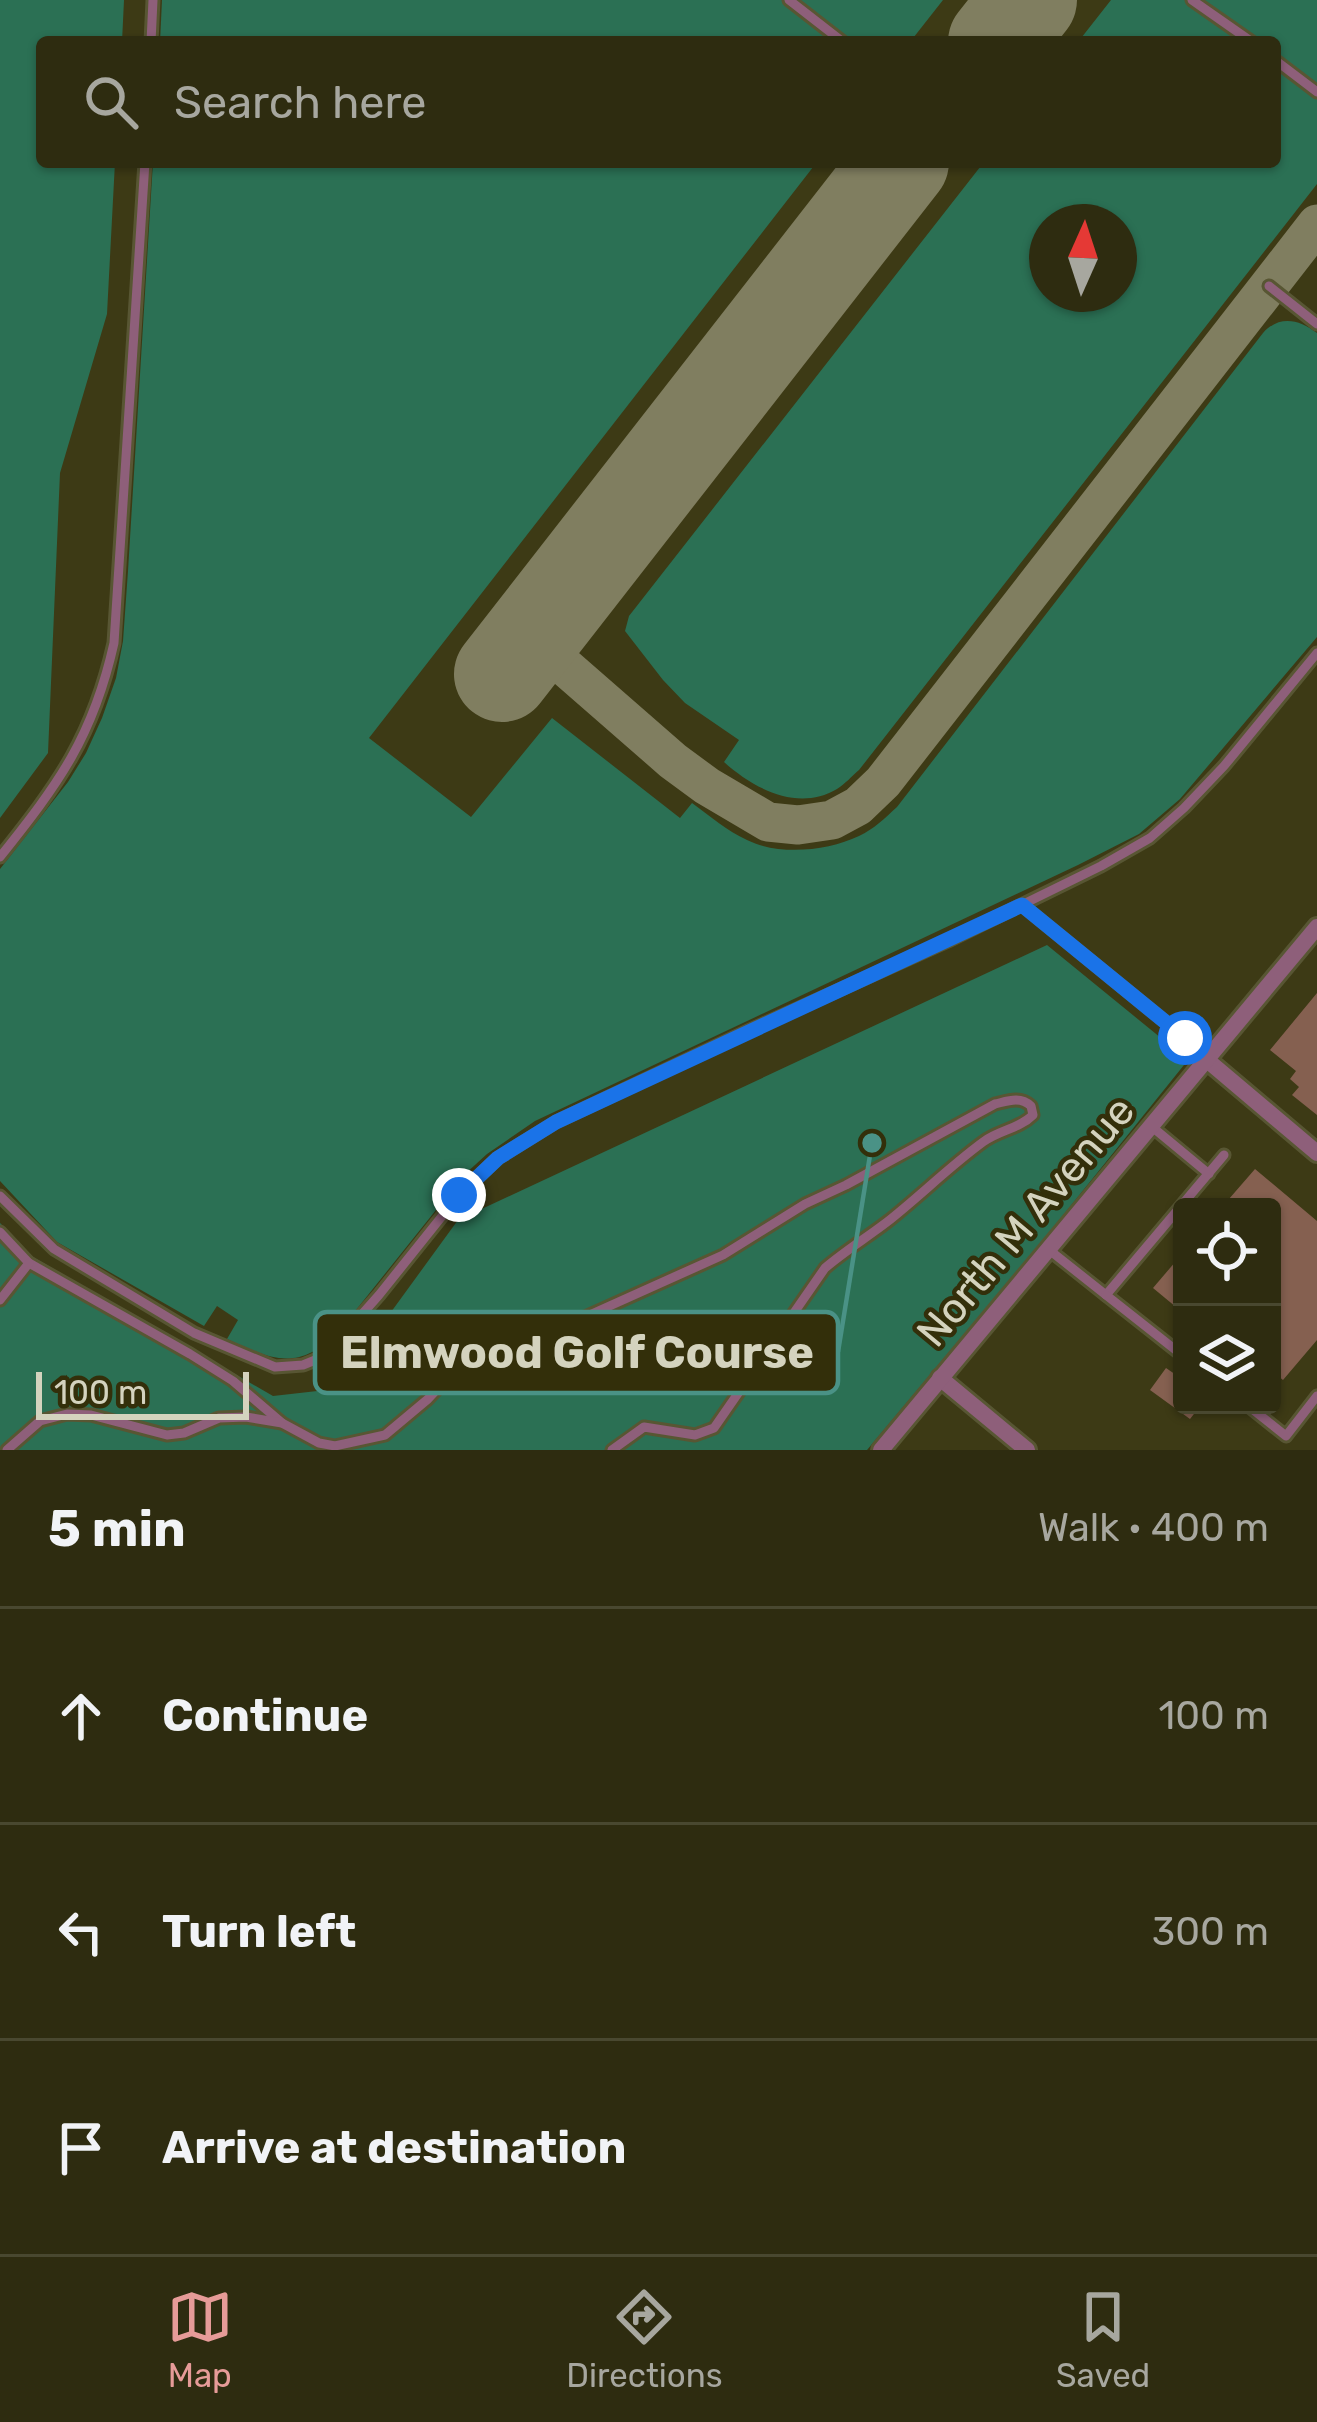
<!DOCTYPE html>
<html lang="en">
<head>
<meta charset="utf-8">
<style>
	body { margin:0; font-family:Rubik,sans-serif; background:#363419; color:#f1f3f6 }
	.controls { position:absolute; right:36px; bottom:36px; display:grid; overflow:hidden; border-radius:12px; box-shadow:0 3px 9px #0004 }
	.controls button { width:108px; height:108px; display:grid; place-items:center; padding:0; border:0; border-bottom:3px solid #494830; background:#2e2c10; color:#f1f3f6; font:60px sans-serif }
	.compass { position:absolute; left:1029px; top:204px; width:108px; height:108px; border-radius:50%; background:#2e2c10; box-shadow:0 3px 9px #0004; rotate:3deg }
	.scale { position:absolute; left:36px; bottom:30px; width:213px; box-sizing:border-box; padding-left:12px; border:6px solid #d4d3be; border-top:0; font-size:33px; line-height:42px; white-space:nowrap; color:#d4d3be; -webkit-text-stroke:9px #332f0a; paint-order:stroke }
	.stop { position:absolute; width:36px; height:36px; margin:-27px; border:9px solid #1a73e8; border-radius:50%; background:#fff }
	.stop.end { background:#1a73e8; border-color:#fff; box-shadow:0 3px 12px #0008 }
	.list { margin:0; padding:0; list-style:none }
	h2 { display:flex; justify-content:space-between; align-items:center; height:156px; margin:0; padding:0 48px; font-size:51px }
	h2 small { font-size:39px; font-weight:400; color:#a7a79f }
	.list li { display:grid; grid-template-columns:78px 1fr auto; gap:36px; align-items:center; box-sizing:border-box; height:216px; padding:0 48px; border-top:3px solid #494830 }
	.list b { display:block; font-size:45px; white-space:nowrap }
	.list em { font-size:39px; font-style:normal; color:#a7a79f }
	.icon { flex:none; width:66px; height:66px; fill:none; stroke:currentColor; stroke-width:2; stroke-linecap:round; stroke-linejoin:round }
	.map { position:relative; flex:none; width:1317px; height:1450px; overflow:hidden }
	.search { position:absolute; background:#2e2c10; box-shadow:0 3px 9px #0004; left:36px; right:36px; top:36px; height:132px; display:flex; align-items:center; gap:30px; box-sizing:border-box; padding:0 42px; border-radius:12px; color:#a7a79f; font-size:45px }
	.sheet { height:804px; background:#2e2c10 }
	nav { display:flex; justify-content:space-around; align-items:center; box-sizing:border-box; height:168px; border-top:3px solid #494830; background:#2e2c10; font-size:33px; color:#a7a79f }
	nav a { display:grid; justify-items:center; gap:6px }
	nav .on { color:#e69b98 }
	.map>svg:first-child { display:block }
	.green { fill:#2b7054; fill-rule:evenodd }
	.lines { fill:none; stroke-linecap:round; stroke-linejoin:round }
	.taxiway { stroke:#807e60; stroke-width:39 }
	.runway { stroke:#807e60; stroke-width:96 }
	.building { fill:#856050 }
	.service-casing { stroke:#585633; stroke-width:15 }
	.minor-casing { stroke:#585633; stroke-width:22 }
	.service { stroke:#8e5f7a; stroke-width:9 }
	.minor { stroke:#8e5f7a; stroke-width:16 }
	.route { stroke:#1a73e8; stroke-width:15 }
	.labels { text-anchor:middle; stroke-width:9; stroke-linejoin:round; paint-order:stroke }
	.street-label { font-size:42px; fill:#d4d3be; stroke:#332f0a }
	.leader { fill:none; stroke:#4a9286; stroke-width:4.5 }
	.callout-dot { fill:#4a9286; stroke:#332f0a; stroke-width:4.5 }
	.callout { fill:#332f0a; stroke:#4a9286; stroke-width:4.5 }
	.callout-label { font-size:45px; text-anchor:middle; font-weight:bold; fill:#d4d3be }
</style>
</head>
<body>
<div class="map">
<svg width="1317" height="1450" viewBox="0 0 1317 1450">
	<rect width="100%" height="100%" fill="#3d3a15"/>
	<g class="green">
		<path d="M 0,0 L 124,0 L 122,42 L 42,42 L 42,162 L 115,162 L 107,314 L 60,473 L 48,753 L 0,818 Z"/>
		<path d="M 162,0 L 783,0 L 838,42 L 160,42 Z"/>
		<path d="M 795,0 L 943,0 L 910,42 L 851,42 Z"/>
		<path d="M 1111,0 L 1317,0 L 1317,184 L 859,770 C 852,776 845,784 837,789 C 798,812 754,789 724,762 L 739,740 L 685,703 L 663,680 L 625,631 L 629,616 L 984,162 L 1275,162 L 1275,42 L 1078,42 ZM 1047,222 L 1119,222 L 1119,294 L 1047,294 Z"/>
		<path d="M 153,162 L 817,162 L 369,738 L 471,817 L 552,718 L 680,818 L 692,803 C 710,816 727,831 747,840 C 780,856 827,851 859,836 C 874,829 885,818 897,807 L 1263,333 C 1279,315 1299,319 1317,333 L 1317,637 L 1180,799 L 1139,834 L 1078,865 L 535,1121 L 487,1154 L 464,1175 L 340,1330 C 300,1371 275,1362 227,1339 L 238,1320 L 217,1306 L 204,1326 L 57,1242 L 0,1181 L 0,869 L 68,782 L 86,753 L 102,718 L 116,678 L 123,641 L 128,571 Z"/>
		<path d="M 1047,945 L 1188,1060 L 1040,1244 L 867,1450 L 0,1450 L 0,1223 L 33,1257 L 273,1396 L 335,1389 L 458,1220 Z"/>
	</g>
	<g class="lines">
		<path class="taxiway" d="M 551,610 C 547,627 545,642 555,658 L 673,761 L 707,786 L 768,822 L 798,825 L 832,820 L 858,806 L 883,782 L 1317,224"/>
		<g class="runway">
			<path d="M 996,42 L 1029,0"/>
			<path d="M 502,674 L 901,162"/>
		</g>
	</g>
	<g class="building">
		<path d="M 1317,993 L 1317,1115 L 1292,1095 L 1299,1087 L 1290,1079 L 1296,1071 L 1270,1050 Z"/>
		<path d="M 1255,1169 L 1317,1221 L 1317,1340 L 1283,1380 L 1272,1371 L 1272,1207 L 1222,1207 Z"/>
		<path d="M 1182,1254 L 1182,1312 L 1153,1288 Z"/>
		<path d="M 1166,1368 L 1182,1379 L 1182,1405 L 1201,1405 L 1190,1419 L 1150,1390 Z"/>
	</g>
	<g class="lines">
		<defs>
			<g id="service">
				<path d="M 789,0 L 843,42"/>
				<path d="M 1192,0 L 1252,42"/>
				<path d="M 151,42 L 153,0"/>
				<path d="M 1275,60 L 1317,92"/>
				<path d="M 1269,286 L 1317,324"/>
				<path d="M 0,857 C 59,783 93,737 114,643 L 145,162"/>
				<path d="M 1022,905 L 1185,1038 L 1206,1059"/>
				<path d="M 1151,1126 L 1209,1174"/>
				<path d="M 0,1196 L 54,1249 L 194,1333 L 275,1367 L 303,1365 L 325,1356 L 379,1295 L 459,1195 L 498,1158 L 556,1122 L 748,1031 L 948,941 L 1101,866 L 1150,838 L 1184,808 L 1224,766 L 1317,653"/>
				<path d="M 0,1232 L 29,1263 L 190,1354 L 233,1381 L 282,1423"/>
				<path d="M 1048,1249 L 1106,1295 L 1224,1155"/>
				<path d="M 1106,1295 L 1182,1355"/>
				<path d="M 0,1300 L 29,1263"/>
				<path d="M 1247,1405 L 1286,1436 L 1317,1396"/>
				<path d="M 7,1450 L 40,1421 L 67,1414 L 91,1415 L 167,1435 L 184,1433 L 219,1418 L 246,1417 L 282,1423 L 319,1443 L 335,1446 L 385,1435 L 428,1399 L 455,1370 L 474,1360 L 545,1335 L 723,1255 L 805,1204 L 846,1185 L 995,1104 C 1008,1101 1020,1096 1031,1106 L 1033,1115 C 1019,1129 999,1130 983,1142 C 949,1167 920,1196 887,1222 C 866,1238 845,1251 825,1268 L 714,1428 L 695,1435 L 644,1427 L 612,1450"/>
			</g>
			<g id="minor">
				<path d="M 1207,1060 L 1317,1153"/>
				<path d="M 940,1378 L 1027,1450"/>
				<path d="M 881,1450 L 1317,927"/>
			</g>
		</defs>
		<use href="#service" class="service-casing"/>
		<use href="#minor" class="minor-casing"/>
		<use href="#service" class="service"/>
		<use href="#minor" class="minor"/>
	</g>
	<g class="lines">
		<path class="route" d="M 459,1195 L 498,1158 L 556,1122 L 1022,905 L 1185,1038"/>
	</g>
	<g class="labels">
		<g class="street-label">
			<text transform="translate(1025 1221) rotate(-50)" y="15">North M Avenue</text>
		</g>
	</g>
	<path class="leader" d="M872 1143L838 1352"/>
	<circle class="callout-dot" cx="872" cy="1143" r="12"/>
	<rect class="callout" x="315" y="1312" width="523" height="81" rx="12"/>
	<g class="callout-label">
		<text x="577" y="1368">Elmwood Golf Course</text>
	</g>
</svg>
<div class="controls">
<button><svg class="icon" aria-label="locate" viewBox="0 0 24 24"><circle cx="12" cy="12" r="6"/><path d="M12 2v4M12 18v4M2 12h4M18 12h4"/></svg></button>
<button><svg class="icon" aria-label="layers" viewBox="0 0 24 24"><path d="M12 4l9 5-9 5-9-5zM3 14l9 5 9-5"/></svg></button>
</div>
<svg class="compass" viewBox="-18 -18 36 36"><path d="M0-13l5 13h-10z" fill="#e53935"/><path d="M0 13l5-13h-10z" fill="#a7a79f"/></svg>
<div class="scale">100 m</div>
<div class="stop" style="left:1185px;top:1038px"></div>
<div class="stop end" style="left:459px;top:1195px"></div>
<div class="search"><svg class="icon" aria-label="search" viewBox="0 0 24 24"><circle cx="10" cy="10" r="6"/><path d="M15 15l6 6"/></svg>Search here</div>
</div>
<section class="sheet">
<h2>5 min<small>Walk · 400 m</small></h2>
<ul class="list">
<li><svg class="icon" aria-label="ahead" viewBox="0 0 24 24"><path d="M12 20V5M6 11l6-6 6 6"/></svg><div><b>Continue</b></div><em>100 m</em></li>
<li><svg class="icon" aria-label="left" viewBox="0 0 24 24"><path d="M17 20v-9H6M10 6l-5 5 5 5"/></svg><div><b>Turn left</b></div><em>300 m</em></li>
<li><svg class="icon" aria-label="arrive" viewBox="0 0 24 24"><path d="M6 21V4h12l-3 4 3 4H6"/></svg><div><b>Arrive at destination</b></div></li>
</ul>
</section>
<nav>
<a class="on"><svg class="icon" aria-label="map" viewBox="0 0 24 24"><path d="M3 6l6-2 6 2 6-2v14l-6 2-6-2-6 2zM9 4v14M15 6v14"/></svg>Map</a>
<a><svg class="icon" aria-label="directions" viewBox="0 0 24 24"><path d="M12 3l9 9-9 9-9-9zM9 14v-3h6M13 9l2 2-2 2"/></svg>Directions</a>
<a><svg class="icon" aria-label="saved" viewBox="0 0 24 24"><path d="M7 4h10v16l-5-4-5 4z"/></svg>Saved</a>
</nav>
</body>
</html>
